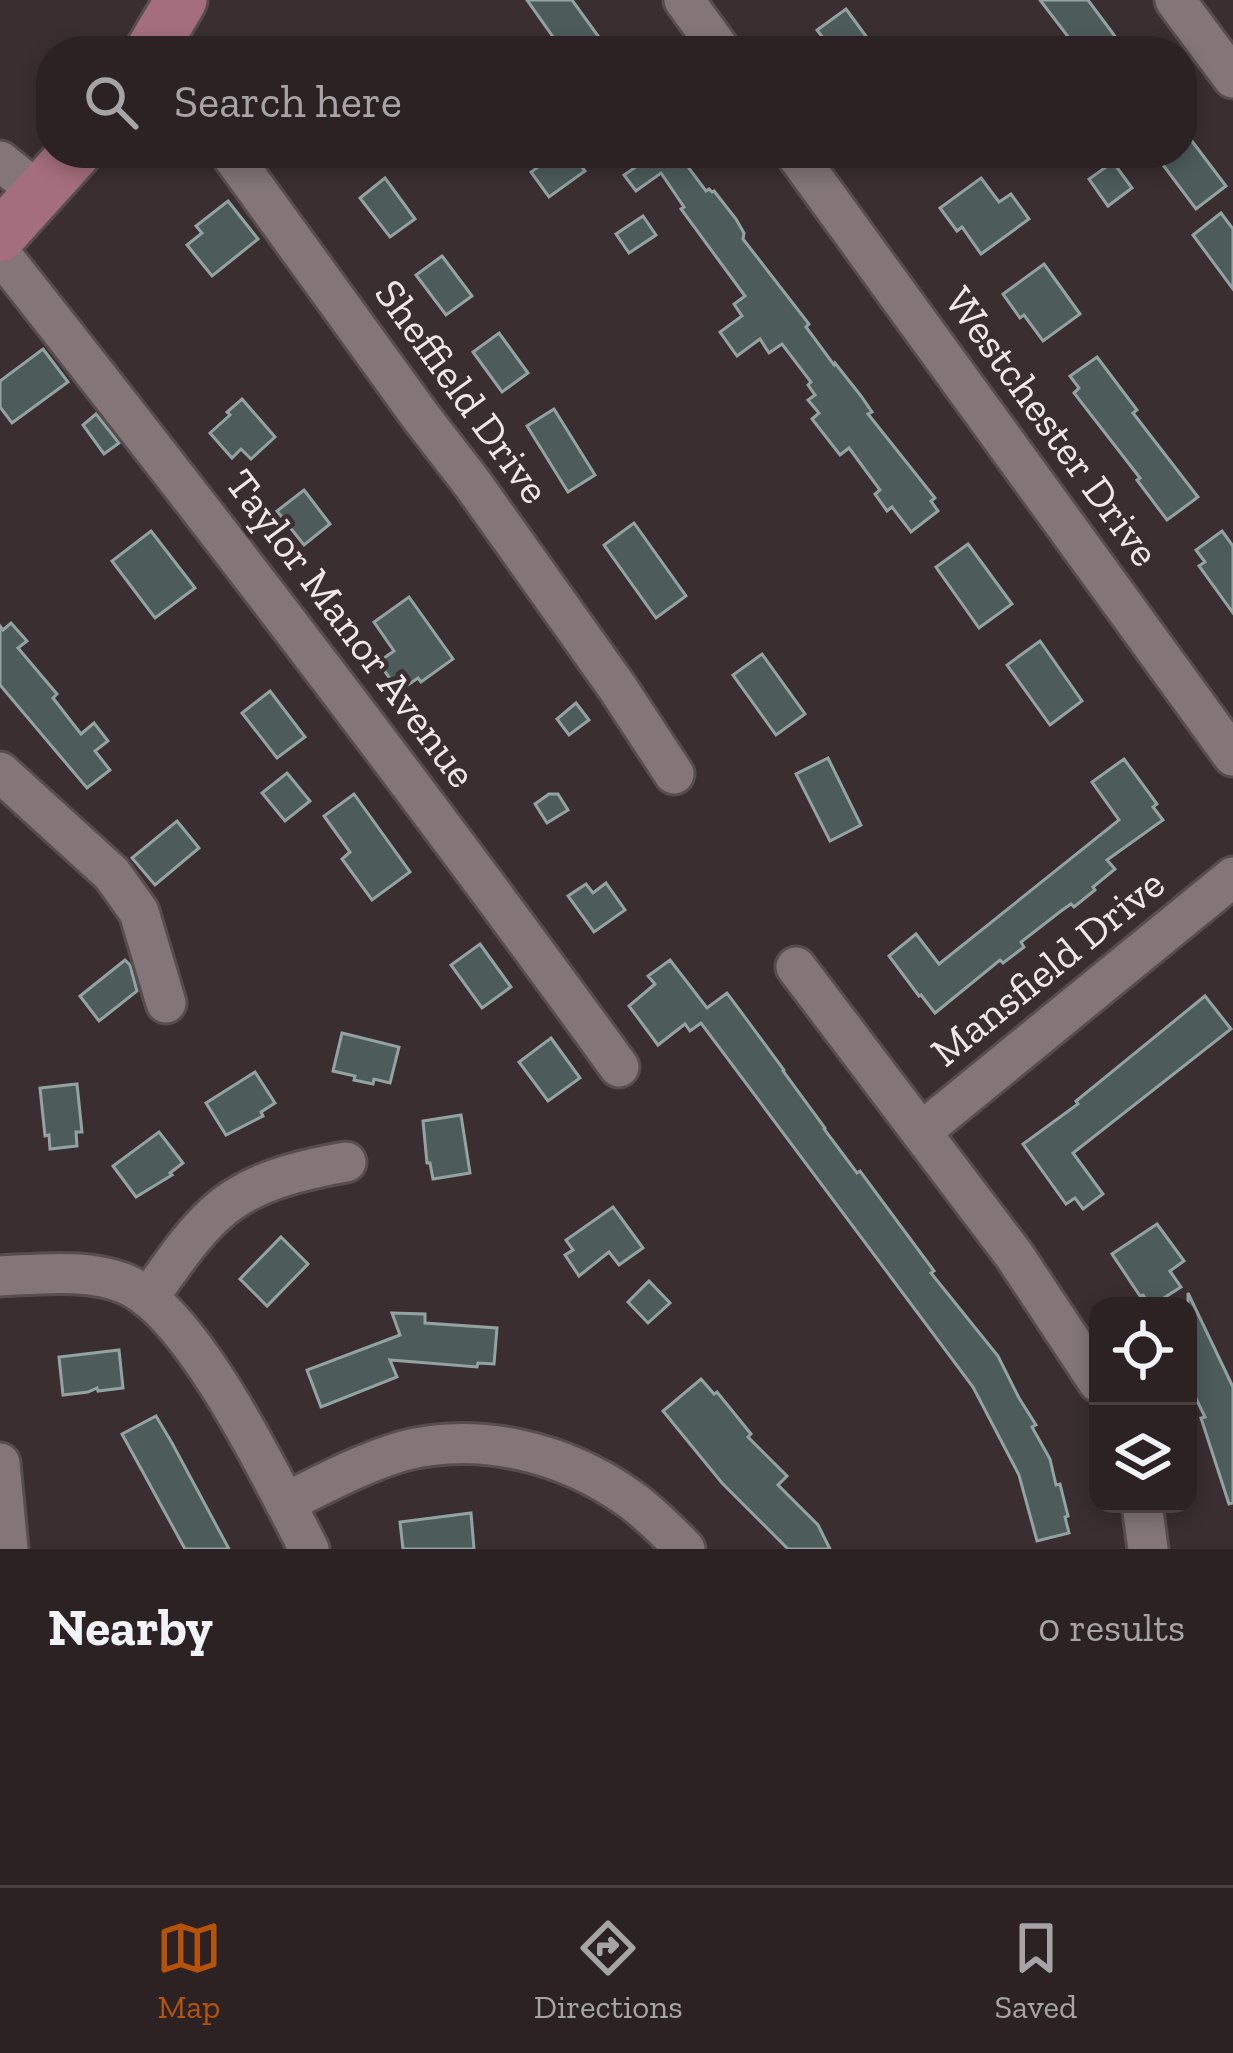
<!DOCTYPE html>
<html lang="en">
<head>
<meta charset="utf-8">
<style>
	body { margin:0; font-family:"Zilla Slab",serif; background:#382f31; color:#f1f3f6 }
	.controls { position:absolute; right:36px; bottom:36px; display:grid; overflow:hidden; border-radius:24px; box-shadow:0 6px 18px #0003 }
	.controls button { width:108px; height:108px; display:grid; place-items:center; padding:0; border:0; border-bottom:3px solid #483f41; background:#2c2224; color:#f1f3f6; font:60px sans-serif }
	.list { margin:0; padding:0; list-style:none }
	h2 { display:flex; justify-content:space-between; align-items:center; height:156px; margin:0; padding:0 48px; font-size:51px }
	h2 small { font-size:39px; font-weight:400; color:#a6a4a6 }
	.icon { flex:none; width:66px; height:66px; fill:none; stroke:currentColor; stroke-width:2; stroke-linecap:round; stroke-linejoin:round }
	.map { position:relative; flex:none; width:1233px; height:1549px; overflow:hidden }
	.search { position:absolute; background:#2c2224; box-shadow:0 6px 18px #0003; left:36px; right:36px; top:36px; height:132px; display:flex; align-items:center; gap:30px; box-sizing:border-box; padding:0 42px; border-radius:48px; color:#a6a4a6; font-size:45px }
	.sheet { height:336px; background:#2c2224 }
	nav { display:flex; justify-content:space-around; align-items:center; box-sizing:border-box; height:168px; border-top:3px solid #483f41; background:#2c2224; font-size:33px; color:#a6a4a6 }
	nav a { display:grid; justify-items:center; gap:6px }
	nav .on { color:#b45309 }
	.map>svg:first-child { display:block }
	.building { fill:#4d5c5b; stroke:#93a3a2; stroke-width:3 }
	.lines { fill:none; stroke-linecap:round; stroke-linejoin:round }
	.minor-casing { stroke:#574c4e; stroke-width:45 }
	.major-casing { stroke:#574c4e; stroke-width:57 }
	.minor { stroke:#837578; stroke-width:39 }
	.major { stroke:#a56e7c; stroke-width:51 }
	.labels { text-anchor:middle; stroke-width:9; stroke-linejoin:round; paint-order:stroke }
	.street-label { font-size:42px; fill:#efe7e8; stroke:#3a2e30 }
</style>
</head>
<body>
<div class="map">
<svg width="1233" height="1549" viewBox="0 0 1233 1549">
	<rect width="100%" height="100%" fill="#3a2e30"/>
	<g class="building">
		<path d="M 527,0 L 572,0 L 609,51 L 563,51 Z"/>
		<path d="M 1040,0 L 1088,0 L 1126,51 L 1079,51 Z"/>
		<path d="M 846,9 L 877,51 L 833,51 L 817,30 Z"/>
		<path d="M 1182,128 L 1226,186 L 1196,209 L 1154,153 L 1182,153 Z"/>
		<path d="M 558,153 L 572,153 L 585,171 L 549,197 L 531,172 Z"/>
		<path d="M 637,153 L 690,153 L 682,159 L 706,191 L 709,189 L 712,192 L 714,191 L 736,219 L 744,233 L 743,239 L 809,324 L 806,327 L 834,365 L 835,363 L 861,396 L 872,412 L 868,414 L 935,498 L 931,501 L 938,511 L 911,532 L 892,507 L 887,511 L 875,494 L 880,490 L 849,448 L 840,455 L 812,419 L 819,413 L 808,400 L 815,395 L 808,385 L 811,382 L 782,344 L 769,353 L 760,339 L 737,356 L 720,332 L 742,316 L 734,304 L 745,296 L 681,209 L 684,207 L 661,173 L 636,191 L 624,175 L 643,162 Z"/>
		<path d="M 1113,162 L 1132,188 L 1108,206 L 1089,179 Z"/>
		<path d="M 385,178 L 415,219 L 390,237 L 360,198 Z"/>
		<path d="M 981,178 L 999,202 L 1011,194 L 1029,219 L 981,254 L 962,227 L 957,231 L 940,208 Z"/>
		<path d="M 228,201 L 258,239 L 212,276 L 187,245 L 202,233 L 196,226 Z"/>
		<path d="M 1221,213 L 1233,229 L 1233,289 L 1193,235 Z"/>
		<path d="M 643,216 L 656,235 L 629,253 L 616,234 Z"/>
		<path d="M 442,256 L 472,296 L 446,315 L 416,275 Z"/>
		<path d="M 1044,264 L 1080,314 L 1043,341 L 1024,315 L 1020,318 L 1003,294 Z"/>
		<path d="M 499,333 L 528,373 L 502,392 L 473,352 Z"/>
		<path d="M 43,349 L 68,382 L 12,423 L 0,407 L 0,381 Z"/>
		<path d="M 1097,357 L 1137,410 L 1133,413 L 1198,497 L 1167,520 L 1137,480 L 1140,478 L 1074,393 L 1079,388 L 1070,376 Z"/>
		<path d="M 242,399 L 275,437 L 251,459 L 241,449 L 232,458 L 210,433 L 230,415 L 227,412 Z"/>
		<path d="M 554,409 L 595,475 L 568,492 L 527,426 Z"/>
		<path d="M 96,414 L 119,443 L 104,454 L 83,425 Z"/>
		<path d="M 304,490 L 330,524 L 304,545 L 277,511 Z"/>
		<path d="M 634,523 L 686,596 L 656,618 L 604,545 Z"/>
		<path d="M 151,531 L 195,588 L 155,618 L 112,561 Z"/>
		<path d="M 1222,531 L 1233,546 L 1233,613 L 1199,566 L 1205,562 L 1196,550 Z"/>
		<path d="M 968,544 L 1012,604 L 979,628 L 936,567 Z"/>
		<path d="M 409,597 L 453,659 L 421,682 L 418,678 L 399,691 L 378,662 L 394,651 L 374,622 Z"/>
		<path d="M 11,623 L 27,641 L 18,648 L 57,694 L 53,698 L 81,734 L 94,723 L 108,741 L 95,751 L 110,770 L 87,788 L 0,685 L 0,626 L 3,630 Z"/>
		<path d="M 1040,641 L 1082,701 L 1050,725 L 1007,665 Z"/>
		<path d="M 762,654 L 805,714 L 776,735 L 733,675 Z"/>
		<path d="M 270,691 L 305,737 L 277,758 L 242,713 Z"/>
		<path d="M 576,703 L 589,720 L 569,735 L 557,719 Z"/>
		<path d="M 828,758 L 861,825 L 830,841 L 796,774 Z"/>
		<path d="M 1124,759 L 1157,804 L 1153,807 L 1163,820 L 1107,860 L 1115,869 L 1093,887 L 1095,890 L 1074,907 L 1071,904 L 1061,911 L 1021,942 L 1024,947 L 1003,963 L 1000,960 L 935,1013 L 921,995 L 919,996 L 889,956 L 916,934 L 939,964 L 1119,820 L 1092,782 Z"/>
		<path d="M 287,773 L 310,801 L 285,821 L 262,793 Z"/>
		<path d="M 354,794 L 410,872 L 372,900 L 342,859 L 350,852 L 324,816 Z"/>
		<path d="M 549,794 L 558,794 L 568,810 L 547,823 L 535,804 Z"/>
		<path d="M 177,821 L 199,848 L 155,885 L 132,858 Z"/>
		<path d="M 606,883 L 625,910 L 594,932 L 568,896 L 586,884 L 593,893 Z"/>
		<path d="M 480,944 L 511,987 L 482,1008 L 451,965 Z"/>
		<path d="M 125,960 L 130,965 L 137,991 L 99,1021 L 80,996 Z"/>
		<path d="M 670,960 L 707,1008 L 727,993 L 784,1070 L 783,1071 L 825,1128 L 824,1129 L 857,1173 L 860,1171 L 934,1271 L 931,1273 L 998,1356 L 1019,1398 L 1036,1425 L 1032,1427 L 1050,1459 L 1056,1485 L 1060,1484 L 1068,1516 L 1065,1517 L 1069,1533 L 1037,1541 L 1019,1475 L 973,1387 L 701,1023 L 690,1031 L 685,1024 L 658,1045 L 629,1006 L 655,984 L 648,976 Z"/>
		<path d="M 1205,996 L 1231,1029 L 1073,1153 L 1103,1194 L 1083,1209 L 1075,1198 L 1066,1204 L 1023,1144 L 1078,1104 L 1076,1101 Z"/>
		<path d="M 342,1033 L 399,1047 L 390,1083 L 374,1079 L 373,1084 L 354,1080 L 355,1076 L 333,1071 Z"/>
		<path d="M 551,1038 L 580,1078 L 548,1101 L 519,1062 Z"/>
		<path d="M 255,1072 L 275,1103 L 261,1112 L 263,1116 L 226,1135 L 206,1103 Z"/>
		<path d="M 77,1084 L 82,1132 L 76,1132 L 77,1146 L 50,1149 L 49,1135 L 45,1136 L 40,1088 Z"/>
		<path d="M 461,1115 L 470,1173 L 433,1179 L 430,1163 L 427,1163 L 423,1121 Z"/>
		<path d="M 159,1132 L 183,1163 L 170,1173 L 172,1175 L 136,1197 L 113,1166 Z"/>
		<path d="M 613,1207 L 643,1248 L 619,1265 L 609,1252 L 579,1276 L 565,1255 L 573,1250 L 566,1240 Z"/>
		<path d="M 1157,1224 L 1184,1261 L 1170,1271 L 1181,1287 L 1151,1306 L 1143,1295 L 1140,1296 L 1112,1254 Z"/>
		<path d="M 281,1237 L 308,1264 L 267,1306 L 240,1279 Z"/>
		<path d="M 649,1281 L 670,1303 L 648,1323 L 628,1302 Z"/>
		<path d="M 1188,1293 L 1233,1387 L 1233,1503 L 1229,1504 L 1201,1418 L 1205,1417 L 1188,1382 Z"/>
		<path d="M 392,1313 L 425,1314 L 425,1323 L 497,1328 L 494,1364 L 478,1363 L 477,1367 L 390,1360 L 397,1377 L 321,1407 L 307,1370 L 400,1335 Z"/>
		<path d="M 119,1350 L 123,1388 L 98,1391 L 97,1388 L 88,1392 L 63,1395 L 59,1357 Z"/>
		<path d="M 701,1379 L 714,1394 L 717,1392 L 751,1434 L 748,1437 L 787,1476 L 778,1485 L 818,1525 L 830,1549 L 788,1549 L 722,1483 L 663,1411 Z"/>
		<path d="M 156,1416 L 172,1443 L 229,1549 L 185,1549 L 122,1434 Z"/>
		<path d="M 471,1513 L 474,1549 L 403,1549 L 400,1522 Z"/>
	</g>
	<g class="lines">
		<defs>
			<g id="minor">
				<path d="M 684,0 L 721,51"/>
				<path d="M 1175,0 L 1233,78"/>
				<path d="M 230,153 L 421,417 L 472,483 L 617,687 L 674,774"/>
				<path d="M 795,153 L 1233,756"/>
				<path d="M 0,161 L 41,194"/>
				<path d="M 0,253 C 212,521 419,791 619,1067"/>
				<path d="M 0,772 L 112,874 L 139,912 L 166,1003"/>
				<path d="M 796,967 L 1014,1255 L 1098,1382"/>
				<path d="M 921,1132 L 1233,877"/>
				<path d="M 0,1276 C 40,1274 91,1268 128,1285 C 195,1316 274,1482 309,1549"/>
				<path d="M 148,1298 C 169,1270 188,1239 214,1215 C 248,1182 300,1170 346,1162"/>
				<path d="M 0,1463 L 8,1549"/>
				<path d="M 285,1503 C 323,1484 362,1463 403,1451 C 481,1431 566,1453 630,1499 C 650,1513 668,1532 685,1549"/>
				<path d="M 1142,1504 L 1148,1549"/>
			</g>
			<g id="major">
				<path d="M 151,51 L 181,0"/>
				<path d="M 0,236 L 75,153"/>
			</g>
		</defs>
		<use href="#minor" class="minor-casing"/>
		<use href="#major" class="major-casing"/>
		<use href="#minor" class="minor"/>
		<use href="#major" class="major"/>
	</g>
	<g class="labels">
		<g class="street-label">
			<text transform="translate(463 391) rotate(54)" y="15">Sheffield Drive</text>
			<text transform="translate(1053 426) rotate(54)" y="15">Westchester Drive</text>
			<text transform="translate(352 628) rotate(53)" y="15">Taylor Manor Avenue</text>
			<text transform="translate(1047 967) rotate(-39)" y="15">Mansfield Drive</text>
		</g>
	</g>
</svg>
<div class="controls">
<button><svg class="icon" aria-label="locate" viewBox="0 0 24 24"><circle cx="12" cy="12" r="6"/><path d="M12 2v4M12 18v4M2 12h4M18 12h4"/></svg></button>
<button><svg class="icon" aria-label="layers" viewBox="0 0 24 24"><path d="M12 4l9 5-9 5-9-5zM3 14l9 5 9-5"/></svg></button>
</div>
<div class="search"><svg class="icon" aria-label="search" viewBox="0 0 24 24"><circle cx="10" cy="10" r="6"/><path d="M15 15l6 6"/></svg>Search here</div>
</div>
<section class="sheet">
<h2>Nearby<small>0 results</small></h2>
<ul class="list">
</ul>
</section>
<nav>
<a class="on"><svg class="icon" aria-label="map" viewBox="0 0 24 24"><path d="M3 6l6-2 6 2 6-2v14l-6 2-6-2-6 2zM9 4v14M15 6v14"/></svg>Map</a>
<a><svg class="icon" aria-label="directions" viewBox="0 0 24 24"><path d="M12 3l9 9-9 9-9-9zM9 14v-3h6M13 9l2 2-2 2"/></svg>Directions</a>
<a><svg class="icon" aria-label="saved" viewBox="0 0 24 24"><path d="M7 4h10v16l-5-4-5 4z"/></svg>Saved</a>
</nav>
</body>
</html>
